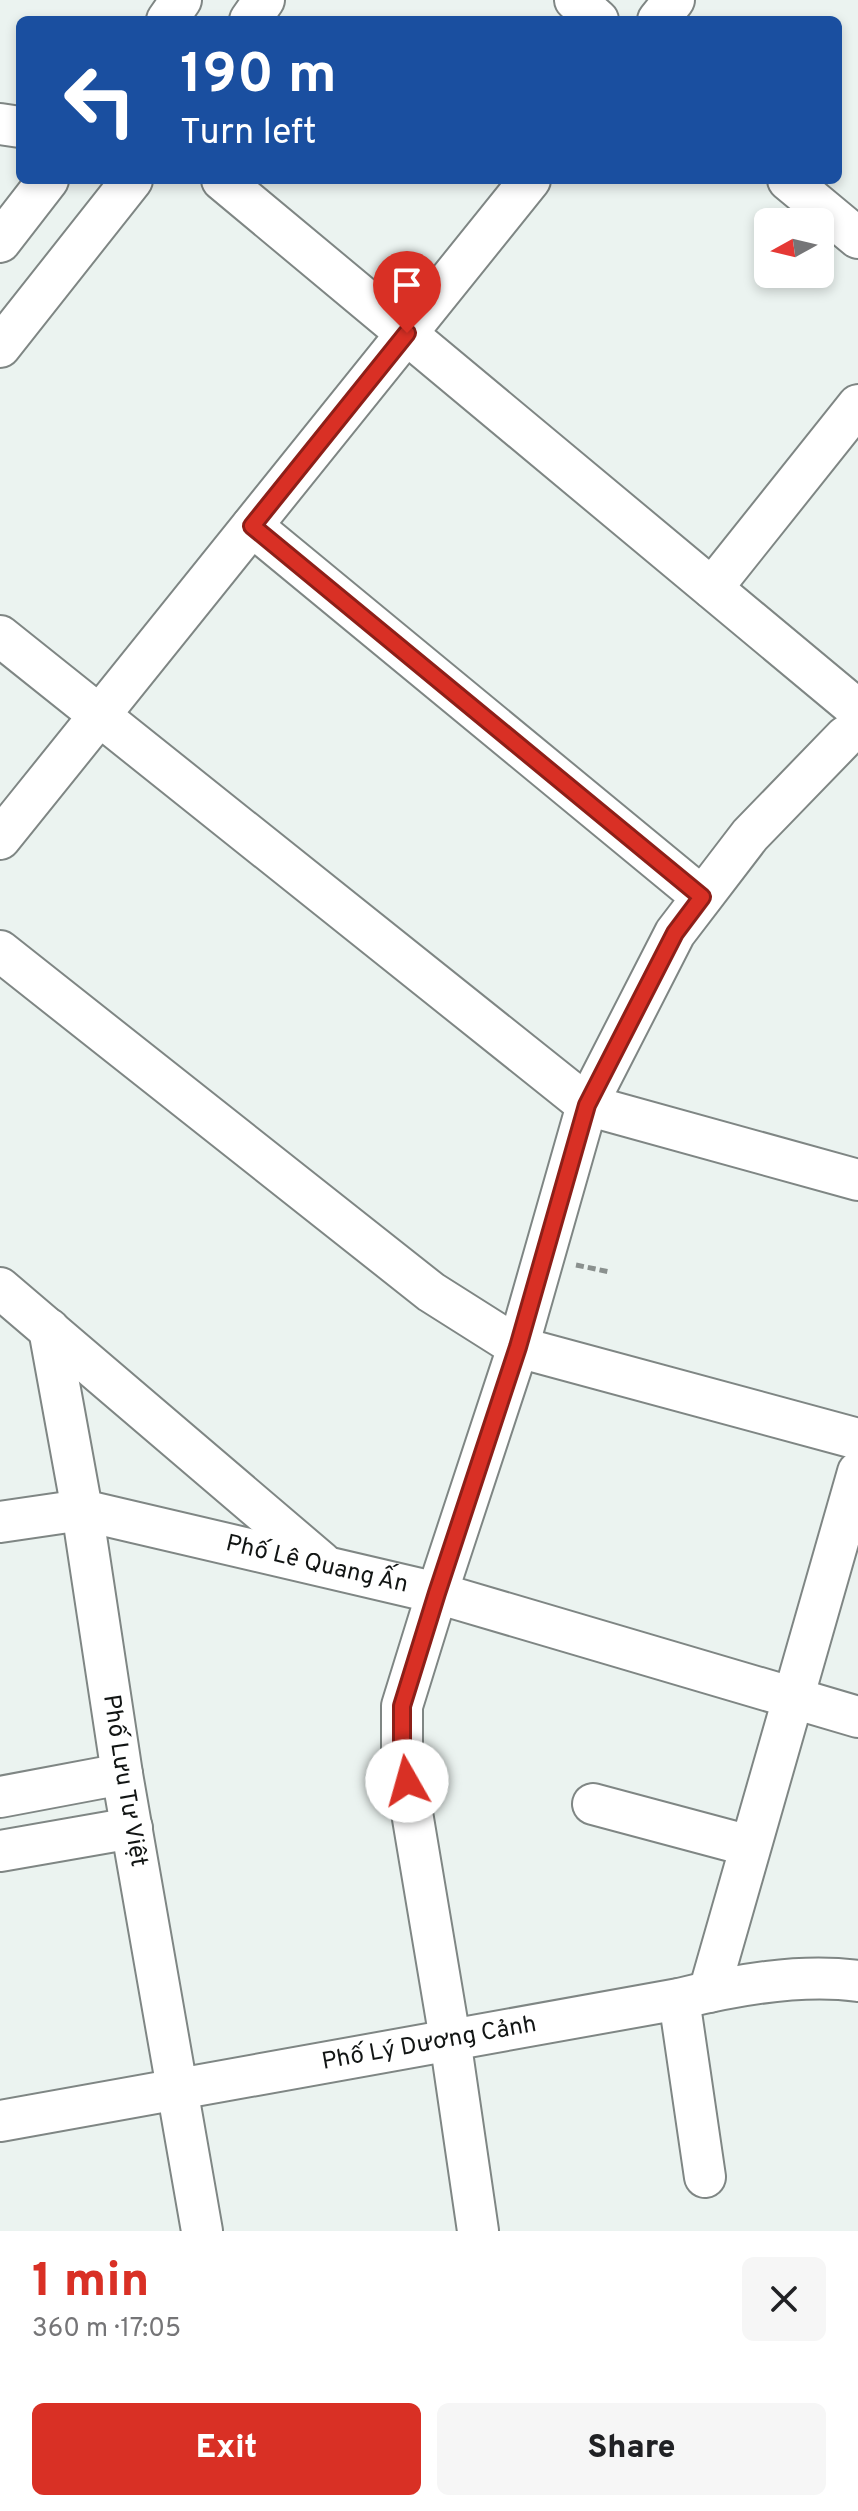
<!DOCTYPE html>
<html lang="en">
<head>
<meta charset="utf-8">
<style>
	body { margin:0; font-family:Overpass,sans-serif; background:#f6f6f6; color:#202124; height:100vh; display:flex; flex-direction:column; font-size:30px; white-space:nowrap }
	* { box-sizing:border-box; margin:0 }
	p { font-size:26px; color:#757577 }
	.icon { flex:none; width:44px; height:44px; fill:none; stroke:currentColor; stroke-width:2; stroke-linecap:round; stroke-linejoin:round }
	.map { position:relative; height:2231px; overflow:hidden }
	.drawer { display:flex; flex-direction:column; background:#fff; flex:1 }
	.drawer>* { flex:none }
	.banner { position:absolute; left:16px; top:16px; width:826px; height:168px; border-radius:12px; box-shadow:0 4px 12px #0003; background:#1a4fa0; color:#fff; overflow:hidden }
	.needle { width:52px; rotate:262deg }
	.tools { position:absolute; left:754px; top:208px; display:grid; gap:16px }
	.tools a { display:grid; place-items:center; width:80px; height:80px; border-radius:12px; background:#fff; box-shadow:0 4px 12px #0003; font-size:40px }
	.pin { position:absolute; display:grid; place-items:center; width:68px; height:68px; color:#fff; margin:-82px -34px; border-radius:50% 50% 50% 0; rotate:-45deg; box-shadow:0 0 8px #0007 }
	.pin .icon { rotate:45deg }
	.me { position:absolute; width:88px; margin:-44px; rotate:353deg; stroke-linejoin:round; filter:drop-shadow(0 0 6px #0008) }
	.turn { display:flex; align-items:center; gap:28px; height:168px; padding:0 32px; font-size:36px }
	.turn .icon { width:104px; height:104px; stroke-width:2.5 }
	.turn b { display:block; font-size:56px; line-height:68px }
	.round { display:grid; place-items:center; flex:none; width:84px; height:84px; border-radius:12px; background:#f6f6f6 }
	.summary { display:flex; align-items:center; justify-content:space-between; height:136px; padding:0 32px }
	h1 { font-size:48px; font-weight:800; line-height:60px; color:#d93025 }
	.action { display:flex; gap:16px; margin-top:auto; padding:16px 32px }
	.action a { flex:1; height:92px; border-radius:12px; background:#d93025; color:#fff; font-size:32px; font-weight:800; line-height:92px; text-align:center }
	.action a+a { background:#f6f6f6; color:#202124 }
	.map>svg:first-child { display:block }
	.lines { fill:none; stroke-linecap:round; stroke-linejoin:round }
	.minor-casing { stroke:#7f8684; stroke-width:44 }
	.path { stroke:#8a908e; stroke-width:5; stroke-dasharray:8 4; stroke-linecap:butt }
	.minor { stroke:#fff; stroke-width:40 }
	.route-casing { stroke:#8d1f18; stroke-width:20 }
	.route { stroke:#d93025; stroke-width:14 }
	.labels { text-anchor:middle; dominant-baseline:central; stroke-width:7; stroke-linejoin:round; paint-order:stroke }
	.street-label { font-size:24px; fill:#121514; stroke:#ebf3f0 }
</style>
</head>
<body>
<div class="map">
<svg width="858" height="2231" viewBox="0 0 858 2231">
	<rect width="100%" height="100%" fill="#ebf3f0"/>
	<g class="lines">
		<defs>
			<g id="minor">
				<polyline points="575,0 598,20"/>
				<polyline points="167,20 181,0"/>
				<polyline points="250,20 264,0"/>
				<polyline points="658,20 674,0"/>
				<polyline points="0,124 20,127"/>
				<polyline points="222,180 858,710"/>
				<polyline points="788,180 858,238"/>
				<polyline points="0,242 48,180"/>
				<polyline points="0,347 132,180"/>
				<polyline points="252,526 702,897"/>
				<polyline points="712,588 858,405"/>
				<polyline points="0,636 587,1105 858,1180"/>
				<polyline points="0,839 530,180"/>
				<polyline points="0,951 431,1292 518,1347 858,1439"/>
				<polyline points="0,1288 321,1562"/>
				<path id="s1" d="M49,1329L82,1510L122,1774L202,2231"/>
				<path id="s2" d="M0,1522L82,1510L437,1593L858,1717"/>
				<polyline points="0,1797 122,1774"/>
				<polyline points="593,1804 750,1846"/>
				<polyline points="0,1851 132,1828"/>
				<polyline points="709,1992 858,1472"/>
				<polyline points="679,1999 705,2177"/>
				<path id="s3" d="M0,2121L679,1999C735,1985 800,1973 858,1981"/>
				<polyline points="478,2231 450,2039 402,1753 402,1706 437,1593 518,1347 587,1105 675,933 750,835 845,737 858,728"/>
			</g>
		</defs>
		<use href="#minor" class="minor-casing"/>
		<polyline class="path" points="576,1265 610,1272"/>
		<use href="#minor" class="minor"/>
	</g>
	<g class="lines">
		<defs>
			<polyline id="route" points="407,333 252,526 702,897 675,933 587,1105 518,1347 437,1593 402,1706 402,1753 407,1781"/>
		</defs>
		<use href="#route" class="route-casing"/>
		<use href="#route" class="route"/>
	</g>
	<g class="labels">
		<g class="street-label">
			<text stroke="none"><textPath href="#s2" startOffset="324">Phố Lê Quang Ấn</textPath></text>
			<text stroke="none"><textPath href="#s1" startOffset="458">Phố Lưu Tư Việt</textPath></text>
			<text stroke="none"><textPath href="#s3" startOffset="436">Phố Lý Dương Cảnh</textPath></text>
		</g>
	</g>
</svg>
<div class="tools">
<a><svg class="needle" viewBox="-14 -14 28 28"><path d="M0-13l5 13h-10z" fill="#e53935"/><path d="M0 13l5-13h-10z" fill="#757577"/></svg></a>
</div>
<div class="pin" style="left:407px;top:333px;background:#d93025"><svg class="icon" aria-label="arrive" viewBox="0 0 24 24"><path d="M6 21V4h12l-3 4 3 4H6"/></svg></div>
<svg class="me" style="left:407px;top:1781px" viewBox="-20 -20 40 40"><circle r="19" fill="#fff"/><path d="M0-13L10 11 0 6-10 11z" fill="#d93025"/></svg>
<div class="banner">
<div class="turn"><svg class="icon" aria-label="left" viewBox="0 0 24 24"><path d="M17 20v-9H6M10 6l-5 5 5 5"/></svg><div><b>190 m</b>Turn left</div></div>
</div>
</div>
<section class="drawer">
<div class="summary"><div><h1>1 min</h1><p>360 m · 17:05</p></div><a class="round"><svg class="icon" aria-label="close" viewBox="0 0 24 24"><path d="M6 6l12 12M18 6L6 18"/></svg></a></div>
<div class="action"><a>Exit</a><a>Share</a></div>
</section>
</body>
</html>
